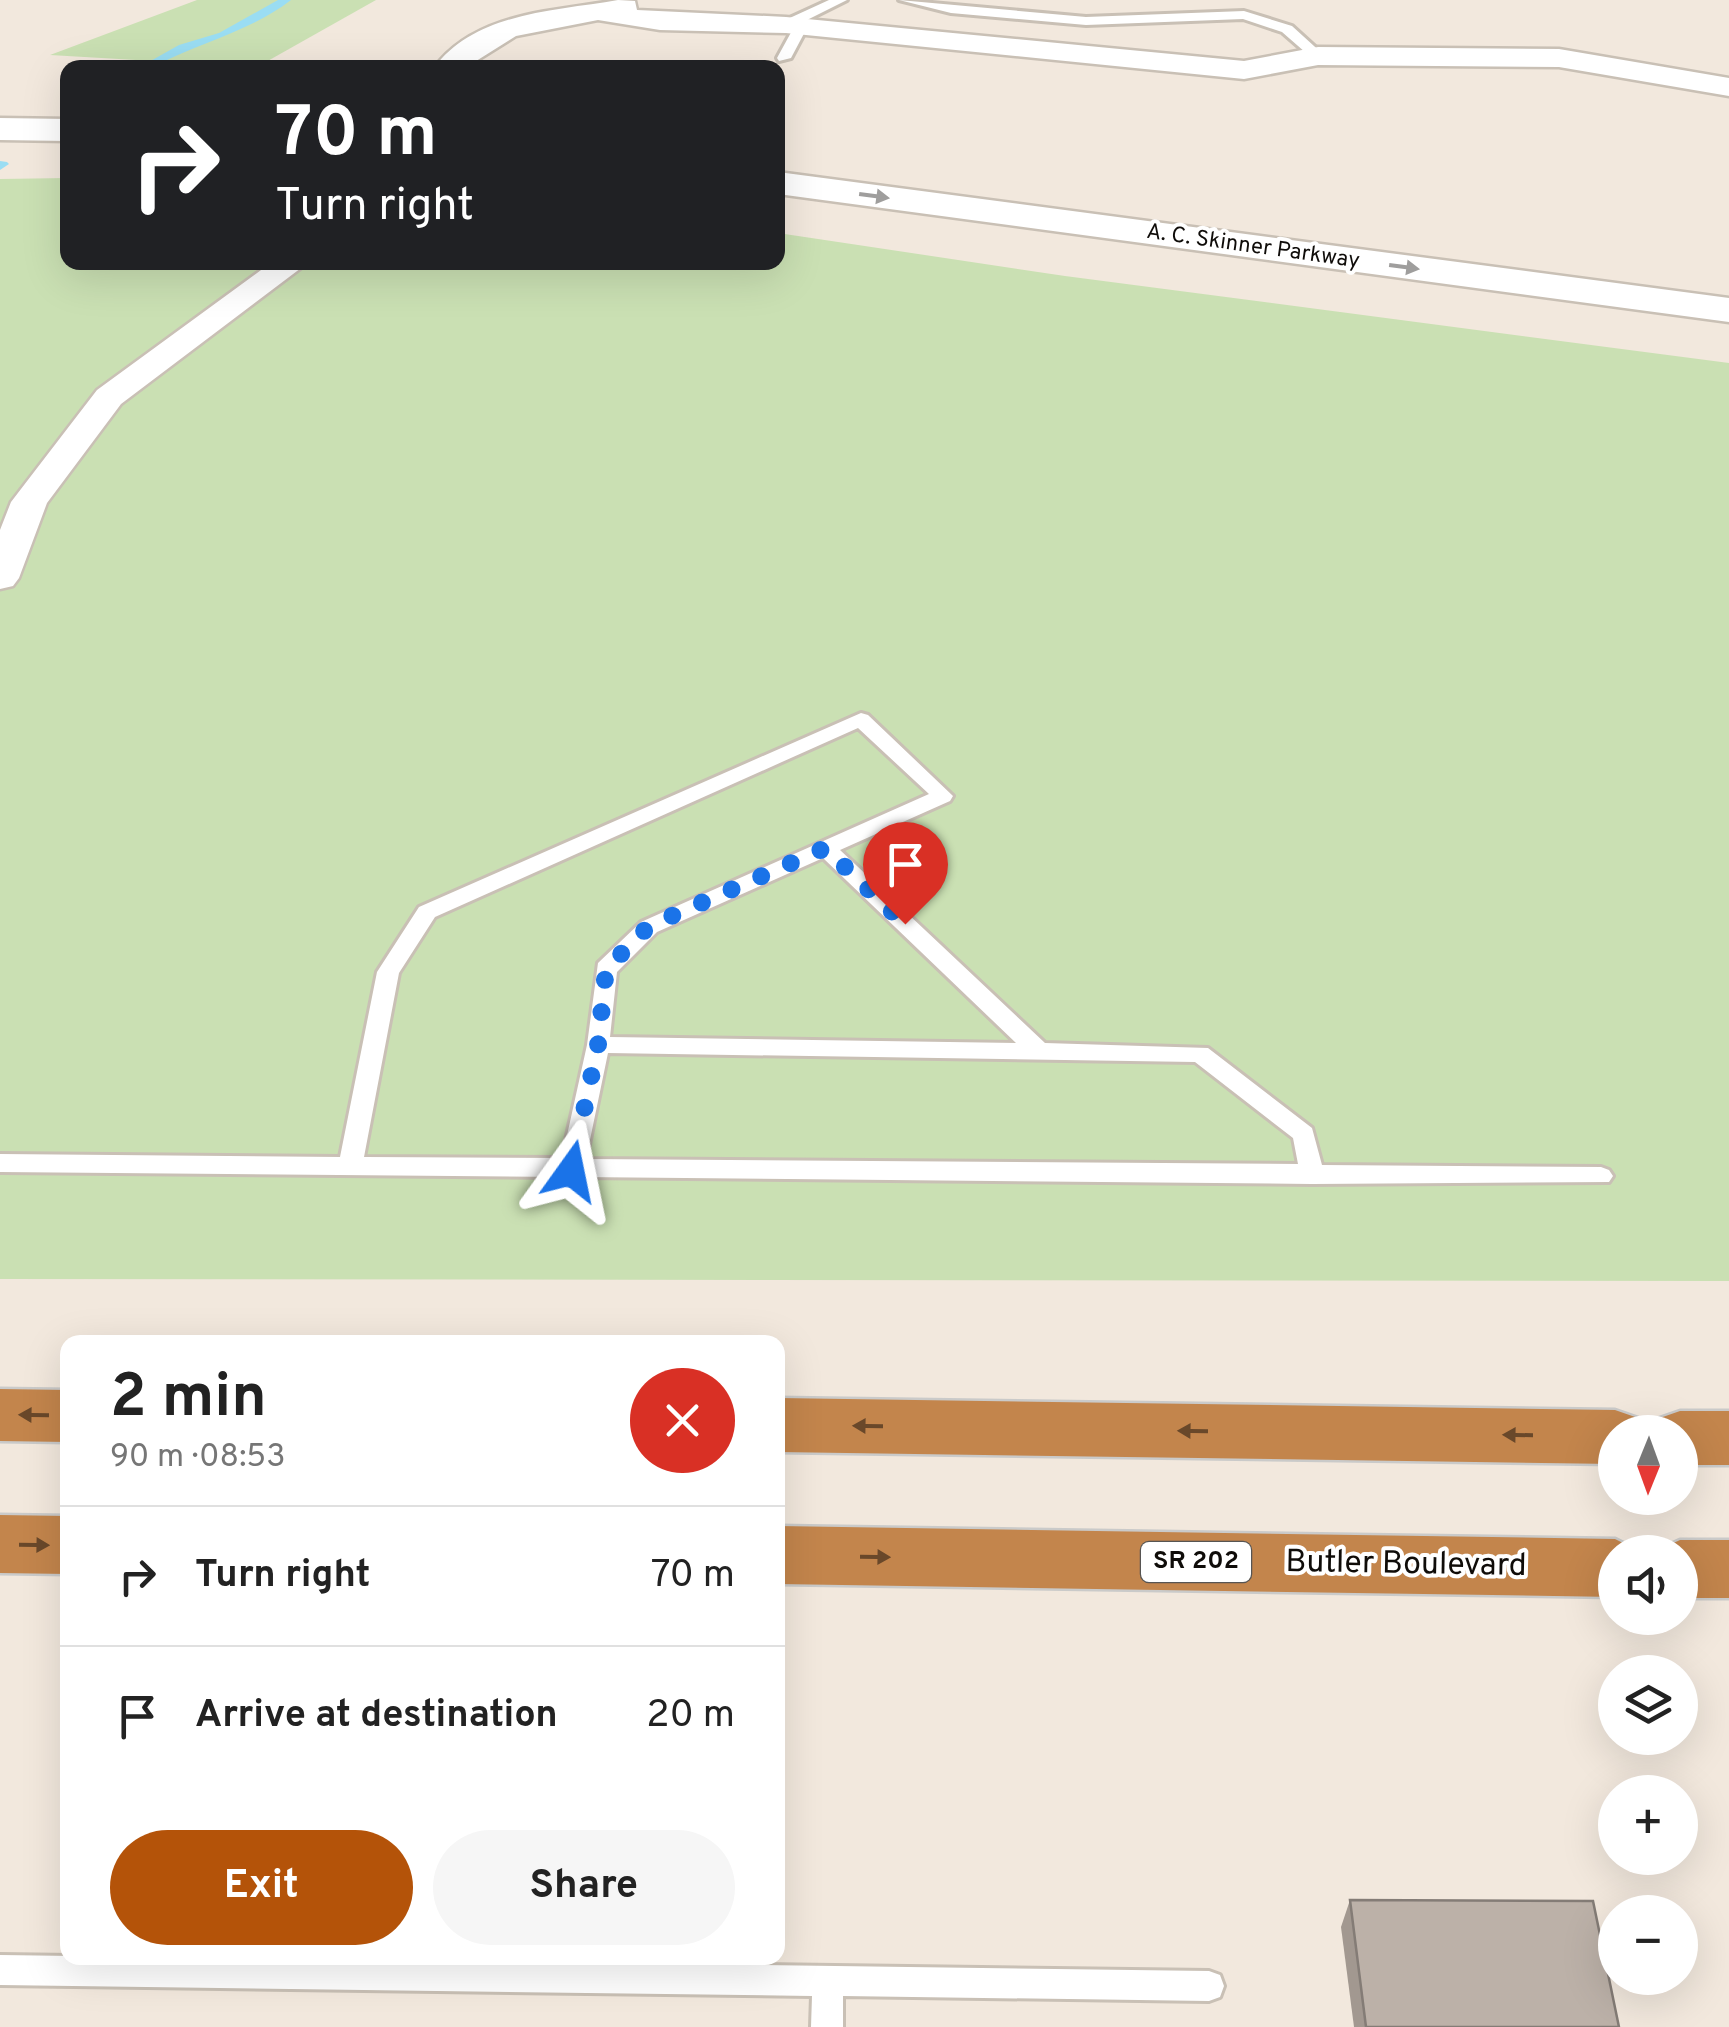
<!DOCTYPE html>
<html lang="en">
<head>
<meta charset="utf-8">
<style>
	body { margin:0; font-family:Overpass,sans-serif; background:#f6f6f6; color:#222; height:100vh; display:flex; flex-direction:column; font-size:38px; white-space:nowrap }
	* { box-sizing:border-box; margin:0 }
	p { font-size:32px; color:#767676 }
	.icon { flex:none; width:55px; height:55px; fill:none; stroke:currentColor; stroke-width:2; stroke-linecap:round; stroke-linejoin:round }
	.map { position:relative; flex:1; overflow:hidden }
	.panel { position:absolute; left:60px; top:1335px; width:725px; height:630px; display:flex; flex-direction:column; background:#fff; border-radius:20px; box-shadow:0 10px 40px #0002 }
	.panel>* { flex:none }
	.hud { position:absolute; left:60px; top:60px; width:725px; height:210px; border-radius:20px; box-shadow:0 10px 40px #0002; background:#202124; color:#fff; overflow:hidden }
	.needle { width:65px; rotate:181deg }
	.tools { position:absolute; left:1598px; top:1415px; display:grid; gap:20px }
	.tools a { display:grid; place-items:center; width:100px; height:100px; border-radius:50%; background:#fff; box-shadow:0 10px 40px #0002; font-size:50px }
	.pin { position:absolute; display:grid; place-items:center; width:85px; height:85px; color:#fff; margin:-102px -42px; border-radius:50% 50% 50% 0; rotate:-45deg; box-shadow:0 0 10px #0007 }
	.pin .icon { rotate:45deg }
	.me { position:absolute; width:110px; margin:-55px; rotate:12deg; stroke-linejoin:round; filter:drop-shadow(0 0 8px #0008) }
	.turn { display:flex; align-items:center; gap:35px; height:210px; padding:0 50px; font-size:45px }
	.turn .icon { width:130px; height:130px; stroke-width:2.5 }
	.turn b { display:block; font-size:70px; line-height:85px }
	.round { display:grid; place-items:center; flex:none; width:105px; height:105px; border-radius:52px; background:#f6f6f6 }
	.headline { display:flex; align-items:center; justify-content:space-between; height:170px; padding:0 50px }
	h1 { font-size:60px; font-weight:700; line-height:75px }
	.cta { display:flex; gap:20px; margin-top:auto; padding:20px 50px }
	.cta a { flex:1; height:115px; border-radius:60px; background:#b45309; color:#fff; font-size:40px; font-weight:700; line-height:115px; text-align:center }
	.cta a+a { background:#f6f6f6; color:#222 }
	ul { padding:0; list-style:none }
	li { display:flex; align-items:center; gap:30px; height:140px; padding:0 50px; border-top:2px solid #e0e0e0 }
	li div { flex:1 }
	li b { display:block; font-size:38px }
	li em { font-style:normal }
	.map>svg:first-child { display:block }
	.green { fill:#cae0b3 }
	.lines { fill:none; stroke-linecap:round; stroke-linejoin:round }
	.stream { fill:#9addf3; fill-rule:evenodd }
	.service-casing { stroke:#c9c0b5; stroke-width:6 }
	.minor-casing { stroke:#c9c0b5; stroke-width:5 }
	.secondary-casing { stroke:#c9c0b5; stroke-width:5 }
	.motorway-casing { stroke:#cacac9; stroke-width:5 }
	.service { fill:#fff; fill-rule:evenodd }
	.minor { fill:#fff; fill-rule:evenodd }
	.secondary { fill:#fff; fill-rule:evenodd }
	.motorway { fill:#c3854c; fill-rule:evenodd }
	.wall { fill:#a29890 }
	.building { fill:#bcb1a8; stroke:#847c76; stroke-width:2.5 }
	.oneway { fill:#9f9e9d }
	.oneway2 { fill:#69482a }
	.route { stroke:#1a73e8; stroke-width:18; stroke-dasharray:0 32.4 }
	.labels { text-anchor:middle; dominant-baseline:central; stroke-width:8; stroke-linejoin:round; paint-order:stroke }
	.far-street-label { font-size:22px; fill:#0f0c09; stroke:#fff }
	.shield { fill:#fff; stroke:#575553; stroke-width:2.5 }
	.shield-label { font-size:25px; font-weight:bold; fill:#0f0c09 }
	.near-street-label { font-size:32px; fill:#0f0c09; stroke:#fff }
</style>
</head>
<body>
<div class="map">
<svg width="1729" height="2027" viewBox="0 0 1729 2027">
	<rect width="100%" height="100%" fill="#f2e8dd"/>
	<g class="green">
		<polygon points="197,0 376,0 257,67 50,55"/>
		<polygon points="67,178 68,262 778,262 778,233 1065,276 1729,363 1729,1281 0,1279 0,179"/>
	</g>
	<g class="lines">
		<g class="stream">
			<path d="M278,0H291C251,31 201,42 157,65L147,63L179,45L219,33Z"/>
			<polygon points="0,161 7,162 9,164 0,170"/>
		</g>
		<defs>
			<g id="service">
				<polygon points="829,0 847,0 803,22 808,26 791,58 779,61 777,58 794,27 781,28 781,22"/>
				<polygon points="899,0 1086,17 1244,11 1292,26 1325,56 1313,59 1282,32 1243,19 1086,25 951,13"/>
				<path d="M861,713L868,715L953,796L950,801L840,850L1045,1043L1208,1048L1312,1128L1322,1165L1601,1167L1609,1170L1613,1176L1609,1182L1312,1184L580,1177L571,1180L562,1177L0,1172V1154L340,1157L377,972L419,907ZM858,728L929,794L641,922L598,963L587,1045L562,1158L364,1157L399,973L435,917ZM823,858L1016,1043L610,1037L617,972L657,932ZM608,1053L1195,1062L1293,1138L1298,1164L586,1159Z"/>
				<polygon points="0,1955 1209,1971 1220,1975 1224,1986 1220,1997 1209,2001 843,1996 843,2027 811,2027 812,1996 0,1985"/>
			</g>
			<g id="minor">
				<path d="M618,0L635,1L637,10L786,17L1244,61L1318,47L1559,49L1729,78V96L1559,67L1318,65L1244,79L786,33L660,30L598,20L516,36L465,68H434C475,12 556,11 618,0Z"/>
				<polygon points="272,262 309,262 121,404 47,503 19,578 13,586 0,589 0,530 11,502 97,390"/>
			</g>
			<g id="secondary">
				<polygon points="0,118 68,119 68,141 0,140"/>
				<polygon points="778,172 1729,298 1729,322 778,194"/>
			</g>
			<g id="motorway">
				<polygon points="0,1389 68,1390 68,1442 0,1441"/>
				<polygon points="778,1398 1615,1410 1638,1418 1645,1432 1615,1432 1615,1464 778,1452"/>
				<polygon points="1680,1411 1729,1411 1729,1465 1680,1465 1680,1432 1651,1432 1657,1419"/>
				<polygon points="0,1515 68,1516 68,1574 0,1573"/>
				<polygon points="778,1526 1615,1539 1641,1552 1615,1552 1615,1597 778,1584"/>
				<polygon points="1680,1540 1729,1540 1729,1598 1680,1598 1680,1552 1654,1552"/>
			</g>
		</defs>
		<use href="#service" class="service-casing"/>
		<use href="#minor" class="minor-casing"/>
		<use href="#secondary" class="secondary-casing"/>
		<use href="#motorway" class="motorway-casing"/>
		<use href="#service" class="service"/>
		<use href="#minor" class="minor"/>
		<use href="#secondary" class="secondary"/>
		<use href="#motorway" class="motorway"/>
	</g>
	<polygon class="wall" points="1350,1900 1619,2027 1354,2027 1341,1927"/>
	<polygon class="building" points="1350,1900 1593,1901 1619,2027 1366,2027"/>
	<defs><path id="oneway-solid" d="M-6-.8H1V-3.2L6.5 0L1 3.2V.8H-6Z" transform="scale(2.5)"/></defs>
	<g class="oneway">
		<use href="#oneway-solid" transform="translate(874 196) rotate(8)"/>
		<use href="#oneway-solid" transform="translate(1404 267) rotate(8)"/>
	</g>
	<g class="oneway2">
		<use href="#oneway-solid" transform="translate(34 1415) rotate(-179)"/>
		<use href="#oneway-solid" transform="translate(868 1426) rotate(-179)"/>
		<use href="#oneway-solid" transform="translate(1193 1431) rotate(-179)"/>
		<use href="#oneway-solid" transform="translate(1518 1435) rotate(-179)"/>
		<use href="#oneway-solid" transform="translate(34 1545) rotate(1)"/>
		<use href="#oneway-solid" transform="translate(875 1557) rotate(1)"/>
	</g>
	<g class="lines">
		<polyline class="route" points="571,1171 598,1045 606,969 649,926 825,848 905,924"/>
	</g>
	<g class="labels">
		<g class="far-street-label">
			<text transform="translate(1253 247) rotate(8)">A. C. Skinner Parkway</text>
		</g>
		<rect class="shield" x="1141" y="1542" width="110" height="40" rx="8"/>
		<g class="shield-label">
			<text x="1196" y="1562">SR 202</text>
		</g>
		<g class="near-street-label">
			<text transform="translate(1406 1565) rotate(1)">Butler Boulevard</text>
		</g>
	</g>
</svg>
<div class="tools">
<a><svg class="needle" viewBox="-14 -14 28 28"><path d="M0-13l5 13h-10z" fill="#e53935"/><path d="M0 13l5-13h-10z" fill="#767676"/></svg></a>
<a><svg class="icon" aria-label="sound" viewBox="0 0 24 24"><path d="M4 9h4l5-4v14l-5-4H4zM17 9q2 3 0 6"/></svg></a>
<a><svg class="icon" aria-label="layers" viewBox="0 0 24 24"><path d="M12 4l9 5-9 5-9-5zM3 14l9 5 9-5"/></svg></a>
<a>+</a>
<a>−</a>
</div>
<div class="pin" style="left:905px;top:924px;background:#d93025"><svg class="icon" aria-label="arrive" viewBox="0 0 24 24"><path d="M6 21V4h12l-3 4 3 4H6"/></svg></div>
<svg class="me" style="left:571px;top:1171px" viewBox="-20 -20 40 40"><path d="M0-17L14 15 0 8-14 15z" fill="#1a73e8" stroke="#fff" stroke-width="4"/></svg>
<div class="hud">
<div class="turn"><svg class="icon" aria-label="right" viewBox="0 0 24 24"><path d="M7 20v-9h11M14 6l5 5-5 5"/></svg><div><b>70 m</b>Turn right</div></div>
</div>
<section class="panel">
<div class="headline"><div><h1>2 min</h1><p>90 m · 08:53</p></div><a class="round" style="background:#d93025;color:#fff"><svg class="icon" aria-label="close" viewBox="0 0 24 24"><path d="M6 6l12 12M18 6L6 18"/></svg></a></div>
<ul>
<li><svg class="icon" aria-label="right" viewBox="0 0 24 24"><path d="M7 20v-9h11M14 6l5 5-5 5"/></svg><div><b>Turn right</b></div><em>70 m</em></li>
<li><svg class="icon" aria-label="arrive" viewBox="0 0 24 24"><path d="M6 21V4h12l-3 4 3 4H6"/></svg><div><b>Arrive at destination</b></div><em>20 m</em></li>
</ul>
<div class="cta"><a>Exit</a><a>Share</a></div>
</section>
</div>
</body>
</html>
